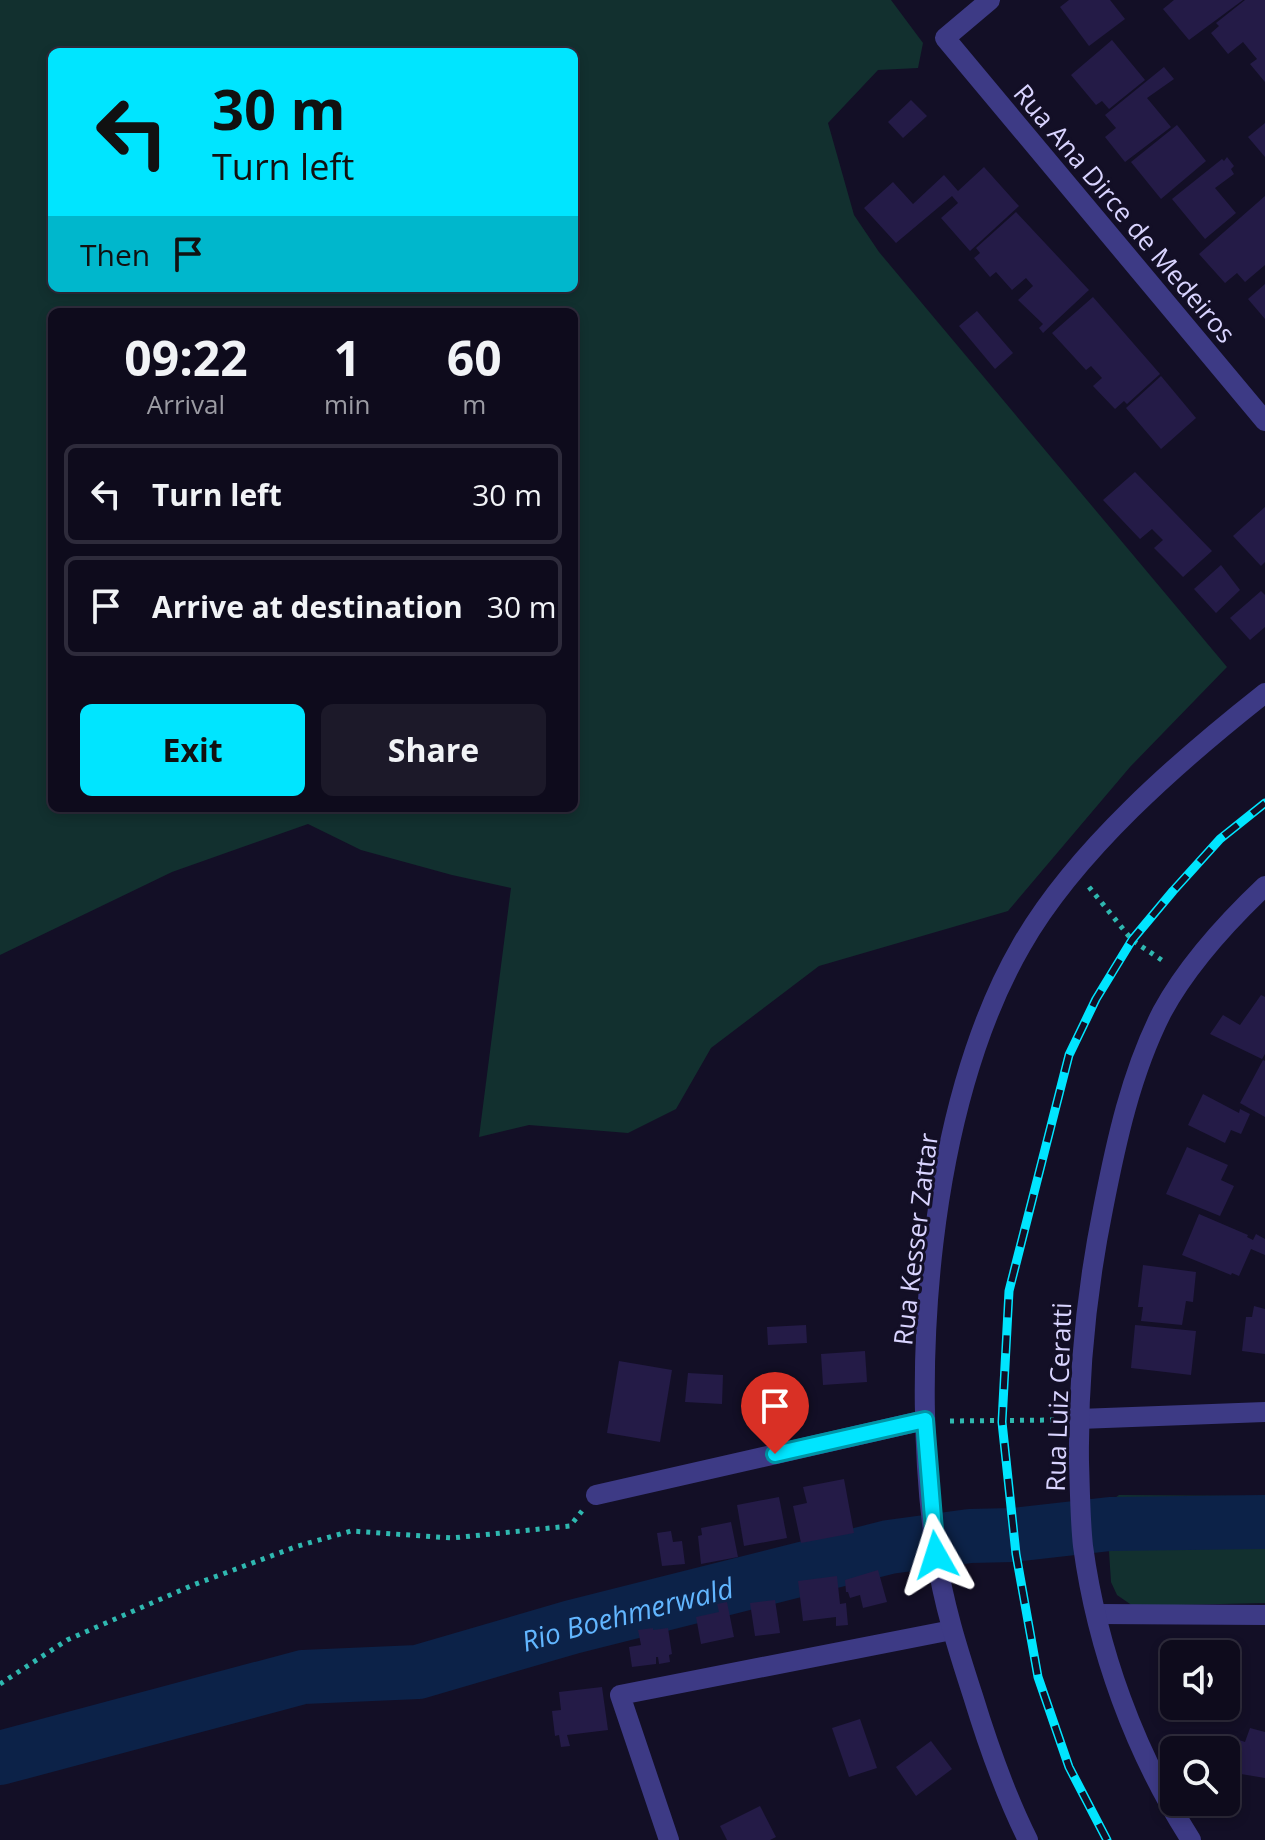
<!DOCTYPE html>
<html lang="en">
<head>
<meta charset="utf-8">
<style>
	body { margin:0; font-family:"Open Sans",sans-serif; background:#1c1929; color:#f1f3f6; height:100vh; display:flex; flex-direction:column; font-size:30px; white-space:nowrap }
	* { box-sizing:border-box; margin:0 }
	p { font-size:26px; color:#9b9ba3 }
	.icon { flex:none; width:44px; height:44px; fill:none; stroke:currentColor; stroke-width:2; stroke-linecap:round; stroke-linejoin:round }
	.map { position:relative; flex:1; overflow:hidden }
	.sheet { position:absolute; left:48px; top:308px; width:530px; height:504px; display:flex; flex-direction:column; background:#0e0b1c; border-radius:12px; box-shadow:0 4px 12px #0003,0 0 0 2px #2e2b3b }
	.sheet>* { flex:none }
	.top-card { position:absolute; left:48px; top:48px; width:530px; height:244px; border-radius:12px; box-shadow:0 4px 12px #0003,0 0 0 2px #2e2b3b; background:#00e5ff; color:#111; overflow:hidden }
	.fabs { position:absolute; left:1160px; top:1640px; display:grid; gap:16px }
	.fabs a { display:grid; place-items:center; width:80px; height:80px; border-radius:12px; background:#0e0b1c; box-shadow:0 4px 12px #0003,0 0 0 2px #2e2b3b; font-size:40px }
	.pin { position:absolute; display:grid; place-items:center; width:68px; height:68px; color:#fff; margin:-82px -34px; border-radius:50% 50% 50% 0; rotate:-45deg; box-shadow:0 0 8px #0007 }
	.pin .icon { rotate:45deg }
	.me { position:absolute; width:88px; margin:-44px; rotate:354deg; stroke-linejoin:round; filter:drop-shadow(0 0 6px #0008) }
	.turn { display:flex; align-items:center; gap:28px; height:168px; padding:0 32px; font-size:36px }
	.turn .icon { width:104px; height:104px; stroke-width:2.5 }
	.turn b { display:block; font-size:56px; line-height:68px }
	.then { display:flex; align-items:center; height:76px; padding:0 32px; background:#0003; gap:16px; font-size:30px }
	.eta { display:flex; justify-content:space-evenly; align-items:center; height:136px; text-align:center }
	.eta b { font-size:48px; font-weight:700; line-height:56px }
	.action { display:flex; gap:16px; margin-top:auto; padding:16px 32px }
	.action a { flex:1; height:92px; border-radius:12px; background:#00e5ff; color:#111; font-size:32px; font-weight:700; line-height:92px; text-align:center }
	.action a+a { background:#1c1929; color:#f1f3f6 }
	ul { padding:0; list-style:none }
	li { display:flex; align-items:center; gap:24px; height:100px; margin:0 16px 12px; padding:0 16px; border:4px solid #2e2b3b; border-radius:12px }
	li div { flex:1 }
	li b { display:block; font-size:30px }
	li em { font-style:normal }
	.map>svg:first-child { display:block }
	.green { fill:#12302f; fill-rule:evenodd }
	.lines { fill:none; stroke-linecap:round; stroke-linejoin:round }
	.river { stroke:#0c2248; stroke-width:54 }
	.building { fill:#241b47 }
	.path { stroke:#2fb8b0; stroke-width:5; stroke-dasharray:4 6; stroke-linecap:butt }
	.minor { stroke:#3d3a85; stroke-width:20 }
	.tertiary { stroke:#3d3a85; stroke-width:20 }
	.rail-casing { stroke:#00e5ff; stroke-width:9 }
	.rail { stroke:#130f26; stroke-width:6; stroke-dasharray:18; stroke-linecap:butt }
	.route-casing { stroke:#0095a6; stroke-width:20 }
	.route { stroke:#00e5ff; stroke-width:14 }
	.labels { text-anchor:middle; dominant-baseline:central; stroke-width:6; stroke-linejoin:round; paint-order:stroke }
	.street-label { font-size:26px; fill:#d9d4ff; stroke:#130f26 }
	.water-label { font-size:28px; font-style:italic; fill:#62b6ff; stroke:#130f26 }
</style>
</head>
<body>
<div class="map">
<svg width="1265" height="1840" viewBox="0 0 1265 1840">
	<rect width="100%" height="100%" fill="#130f26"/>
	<g class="green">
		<path d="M0,0H891L923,43L918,68L878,70L828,123L854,215L879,252L1227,667L1130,767L1008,911L819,966L711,1048L676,1109L628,1133L529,1125L479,1137L511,888L452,875L361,850L308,824L172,872L0,955ZM52,52H574V288H52ZM52,312H574V808H52Z"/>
		<polygon points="1119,1495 1265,1496 1265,1603 1133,1606 1117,1595 1111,1582 1106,1505"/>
	</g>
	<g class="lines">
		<path class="river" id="s1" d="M0,1758L303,1677L418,1672L572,1627L889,1547L970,1536L1013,1535L1110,1524L1265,1522"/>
	</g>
	<g class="building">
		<polygon points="1069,0 1110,0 1125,19 1089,46 1060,7"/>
		<polygon points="1174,0 1243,0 1189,40 1163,9"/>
		<polygon points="1245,0 1265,0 1265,82 1250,64 1257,59 1243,42 1228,54 1211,33 1219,26 1216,23"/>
		<polygon points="1112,40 1145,80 1109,109 1102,101 1096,105 1071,75"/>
		<polygon points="1164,67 1174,79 1147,98 1171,127 1125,162 1105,137 1116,128 1105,115"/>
		<polygon points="911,100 927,116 903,138 888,122"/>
		<polygon points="1265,123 1265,157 1248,137"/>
		<polygon points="1177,125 1206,161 1161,199 1131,162"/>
		<polygon points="1227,157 1234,166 1231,169 1234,174 1215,188 1236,213 1205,239 1172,199 1222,159 1224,161"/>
		<polygon points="984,167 1019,206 970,251 941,218 958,203 952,196 896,243 864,208 893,182 913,204 944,175 958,191"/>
		<polygon points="1265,196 1265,265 1245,282 1237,273 1225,283 1199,254"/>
		<polygon points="1016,212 1089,290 1043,333 1039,328 1043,324 1018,300 1033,286 1026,278 1012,290 996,272 990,277 974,258 980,253 976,248"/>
		<polygon points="1265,284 1265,319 1248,299"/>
		<polygon points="1093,297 1160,374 1127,404 1124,401 1115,409 1093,386 1102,378 1091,366 1086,370 1052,333"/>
		<polygon points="977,311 1013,353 995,369 959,326"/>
		<polygon points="1161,376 1196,418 1161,449 1126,408"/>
		<polygon points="1135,472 1212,551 1183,577 1154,548 1163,540 1152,529 1140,539 1103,500"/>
		<polygon points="1265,507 1265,562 1261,566 1233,536"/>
		<polygon points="1221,565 1240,590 1216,613 1194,589"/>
		<polygon points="1261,591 1265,595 1265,627 1250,640 1230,618"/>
		<polygon points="1261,995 1265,997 1265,1054 1262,1059 1210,1034 1223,1015 1240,1025"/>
		<polygon points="1263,1060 1265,1061 1265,1117 1240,1103"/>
		<polygon points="1203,1094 1239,1113 1240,1109 1250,1114 1241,1134 1231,1130 1225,1143 1188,1125"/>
		<polygon points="1187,1147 1228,1165 1221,1180 1234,1186 1220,1216 1166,1194"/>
		<polygon points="1199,1214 1248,1235 1247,1237 1253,1240 1256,1234 1265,1239 1265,1255 1251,1249 1239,1276 1232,1273 1231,1275 1182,1255"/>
		<polygon points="1143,1265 1196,1272 1193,1302 1186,1301 1182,1325 1141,1321 1143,1307 1138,1307"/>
		<polygon points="1254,1306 1265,1309 1265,1354 1242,1351 1246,1317 1252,1317"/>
		<polygon points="806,1325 807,1343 768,1345 767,1327"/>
		<polygon points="1135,1325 1196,1331 1191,1375 1131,1368"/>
		<polygon points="865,1351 867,1382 823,1385 821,1354"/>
		<polygon points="619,1361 672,1370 660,1442 607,1433"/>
		<polygon points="688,1373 723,1375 722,1404 685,1402"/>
		<polygon points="844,1479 854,1533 801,1543 793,1506 807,1503 803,1487"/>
		<polygon points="779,1497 787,1538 744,1546 737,1505"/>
		<polygon points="731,1522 738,1557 701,1564 698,1536 702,1535 701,1528"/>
		<polygon points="671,1531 673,1542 682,1541 685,1564 662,1566 657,1533"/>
		<polygon points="878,1570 887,1602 863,1608 860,1595 850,1598 848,1592 846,1592 845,1580"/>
		<polygon points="837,1576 840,1604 846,1603 848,1625 836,1626 836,1617 803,1621 798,1581"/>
		<polygon points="775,1600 780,1633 755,1636 750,1603"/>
		<polygon points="727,1602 734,1637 701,1644 696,1617 719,1612 717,1604"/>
		<polygon points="653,1628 653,1630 668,1628 672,1654 669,1655 670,1662 659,1664 658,1657 656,1657 656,1664 632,1667 629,1647 641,1645 638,1630"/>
		<polygon points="602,1687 608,1730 567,1735 570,1746 561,1747 559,1735 555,1736 552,1711 561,1710 559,1692"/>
		<polygon points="860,1719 877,1768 849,1777 832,1728"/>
		<polygon points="1250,1728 1265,1732 1265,1778 1229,1772 1239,1740 1245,1742"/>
		<polygon points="931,1741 952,1769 916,1796 896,1767"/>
		<polygon points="760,1806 776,1837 770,1840 727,1840 720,1826"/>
	</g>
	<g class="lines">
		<g class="path">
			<polyline points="1089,887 1132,940 1166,963"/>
			<polyline points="950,1421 1056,1420"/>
			<polyline points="0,1684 67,1640 193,1585 298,1546 351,1531 452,1538 570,1526 582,1511"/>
		</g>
		<g class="minor">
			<polyline points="990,0 945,38 1265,421"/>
			<polyline points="1079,1419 1265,1412"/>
			<polyline points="596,1495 925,1420"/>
			<polyline points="1097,1614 1265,1615"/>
			<polyline points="669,1840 620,1695 952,1630"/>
			<path d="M1191,1840C1135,1753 1097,1649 1083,1546C1080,1518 1080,1490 1079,1462C1078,1376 1086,1293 1103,1209C1116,1142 1131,1073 1162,1012C1187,966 1227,922 1265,886"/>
		</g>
		<path class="tertiary" d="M1028,1840C1005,1794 988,1745 973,1696C958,1650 943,1603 936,1554C909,1372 928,1107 1021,946C1075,851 1180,760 1265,693"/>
		<defs>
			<polyline id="rail" points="1107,1840 1069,1767 1038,1677 1016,1554 1002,1422 1009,1291 1069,1055 1096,999 1132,940 1173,891 1220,839 1265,803"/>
		</defs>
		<use href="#rail" class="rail-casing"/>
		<use href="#rail" class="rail"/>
	</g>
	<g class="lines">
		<defs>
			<polyline id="route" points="775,1454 925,1420 936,1555"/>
		</defs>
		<use href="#route" class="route-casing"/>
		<use href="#route" class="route"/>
	</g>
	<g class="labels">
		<g class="street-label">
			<text transform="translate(1125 213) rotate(50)">Rua Ana Dirce de Medeiros</text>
			<text transform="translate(915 1239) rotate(-83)">Rua Kesser Zattar</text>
			<text transform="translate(1058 1397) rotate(-88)">Rua Luiz Ceratti</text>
		</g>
		<g class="water-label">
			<text stroke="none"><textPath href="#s1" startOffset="646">Rio Boehmerwald</textPath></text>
		</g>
	</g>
</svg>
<div class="fabs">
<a><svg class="icon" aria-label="sound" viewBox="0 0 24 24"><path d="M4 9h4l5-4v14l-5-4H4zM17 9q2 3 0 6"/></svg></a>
<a><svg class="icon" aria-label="search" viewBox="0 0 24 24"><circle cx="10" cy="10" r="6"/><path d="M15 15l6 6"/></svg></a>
</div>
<div class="pin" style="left:775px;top:1454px;background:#d93025"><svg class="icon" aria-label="arrive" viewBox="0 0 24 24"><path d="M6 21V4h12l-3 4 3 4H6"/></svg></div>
<svg class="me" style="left:936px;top:1555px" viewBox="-20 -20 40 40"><path d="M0-17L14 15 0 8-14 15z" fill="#00e5ff" stroke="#fff" stroke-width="4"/></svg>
<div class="top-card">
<div class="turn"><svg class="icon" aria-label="left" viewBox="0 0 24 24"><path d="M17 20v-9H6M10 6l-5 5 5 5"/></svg><div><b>30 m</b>Turn left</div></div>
<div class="then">Then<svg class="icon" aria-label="arrive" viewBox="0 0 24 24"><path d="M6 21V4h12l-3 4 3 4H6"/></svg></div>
</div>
<section class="sheet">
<div class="eta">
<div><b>09:22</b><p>Arrival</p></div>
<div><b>1</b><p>min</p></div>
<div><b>60</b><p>m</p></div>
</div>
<ul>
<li><svg class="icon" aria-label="left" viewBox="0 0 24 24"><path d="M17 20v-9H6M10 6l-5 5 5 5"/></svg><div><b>Turn left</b></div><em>30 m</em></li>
<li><svg class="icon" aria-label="arrive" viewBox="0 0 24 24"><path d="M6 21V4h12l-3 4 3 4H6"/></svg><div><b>Arrive at destination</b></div><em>30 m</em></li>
</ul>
<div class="action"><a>Exit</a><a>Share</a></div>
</section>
</div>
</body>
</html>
